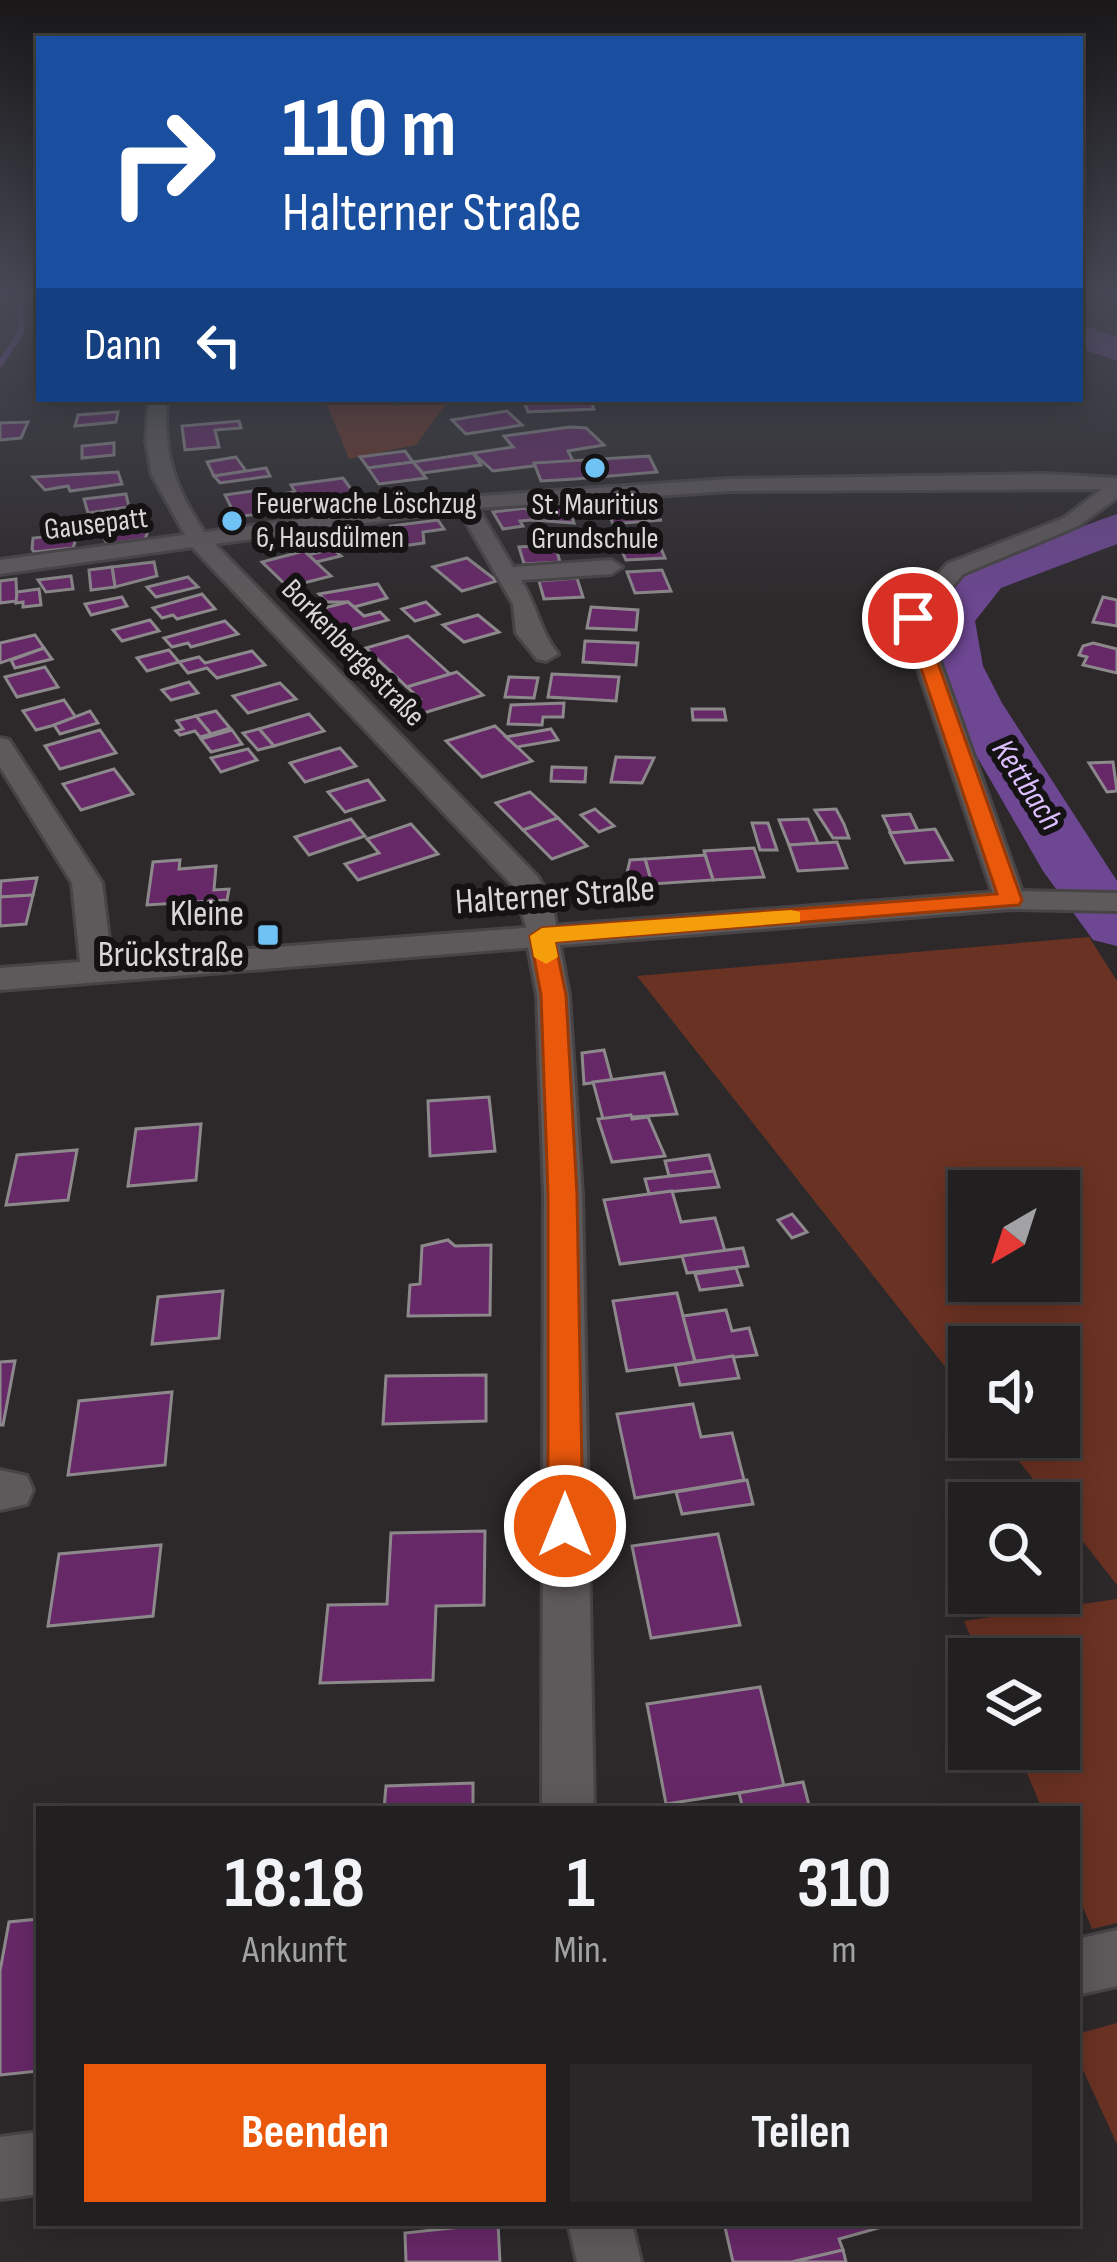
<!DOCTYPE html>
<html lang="de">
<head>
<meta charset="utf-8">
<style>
	body { margin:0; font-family:"Sofia Sans Condensed",sans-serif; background:#2a2729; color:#f1f3f6; height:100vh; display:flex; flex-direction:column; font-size:45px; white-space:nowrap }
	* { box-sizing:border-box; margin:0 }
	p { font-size:39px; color:#a2a2a5 }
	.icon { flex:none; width:66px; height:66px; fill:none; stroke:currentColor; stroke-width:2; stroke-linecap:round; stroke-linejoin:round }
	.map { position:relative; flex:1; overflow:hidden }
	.side { position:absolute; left:36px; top:1806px; width:1044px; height:420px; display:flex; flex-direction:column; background:#221f20; border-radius:0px; box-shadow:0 6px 30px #0003,0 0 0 3px #3f3d3e }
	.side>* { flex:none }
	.banner { position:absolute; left:36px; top:36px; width:1047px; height:366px; border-radius:0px; box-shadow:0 6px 30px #0003,0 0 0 3px #3f3d3e; background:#1a4fa0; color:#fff; overflow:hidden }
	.needle { width:78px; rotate:219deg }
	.controls { position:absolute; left:948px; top:1170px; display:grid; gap:24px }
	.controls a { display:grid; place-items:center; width:132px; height:132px; border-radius:0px; background:#221f20; box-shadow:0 6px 30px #0003,0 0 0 3px #3f3d3e; font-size:60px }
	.pin { position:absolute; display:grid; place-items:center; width:102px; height:102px; color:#fff; margin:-51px; border:6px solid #fff; border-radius:50%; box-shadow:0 3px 12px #0007 }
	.me { position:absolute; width:132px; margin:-66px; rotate:0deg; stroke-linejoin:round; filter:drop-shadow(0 0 9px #0008) }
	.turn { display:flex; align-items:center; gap:42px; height:252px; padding:0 48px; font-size:54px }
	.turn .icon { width:156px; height:156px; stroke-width:2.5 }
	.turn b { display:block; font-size:84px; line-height:102px }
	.then { display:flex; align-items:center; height:114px; padding:0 48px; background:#0003; gap:24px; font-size:45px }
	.eta { display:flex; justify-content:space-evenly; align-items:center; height:204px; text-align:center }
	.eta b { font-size:72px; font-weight:700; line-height:84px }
	.primary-button { display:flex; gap:24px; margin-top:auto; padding:24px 48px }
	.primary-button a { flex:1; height:138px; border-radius:0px; background:#ea580c; color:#fff; font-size:48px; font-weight:700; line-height:138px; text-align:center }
	.primary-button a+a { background:#2a2729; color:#f1f3f6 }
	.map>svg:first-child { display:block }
	.green { fill:#6a3223; fill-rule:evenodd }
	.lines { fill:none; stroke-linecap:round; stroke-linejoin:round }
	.stream { stroke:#6d4792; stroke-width:6 }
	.river { fill:#6d4792; fill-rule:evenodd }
	.building { fill:#672867; stroke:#8c888b; stroke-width:3 }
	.minor-casing { stroke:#484446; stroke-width:6 }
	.tertiary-casing { stroke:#484446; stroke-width:6 }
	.secondary-casing { stroke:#484446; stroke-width:6 }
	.minor { fill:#5e595b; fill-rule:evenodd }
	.tertiary { fill:#5e595b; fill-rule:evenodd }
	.secondary { fill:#5e595b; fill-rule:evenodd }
	.route { fill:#ea580c; stroke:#983908; stroke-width:3 }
	.slow { fill:#f59e0b }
	.poi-dot { fill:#70c2f4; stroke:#141213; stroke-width:4.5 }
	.labels { text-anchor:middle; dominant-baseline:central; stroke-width:12; stroke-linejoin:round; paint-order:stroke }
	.far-poi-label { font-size:30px; fill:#d9d6d7; stroke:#141213; text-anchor:start }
	.far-street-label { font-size:30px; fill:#d9d6d7; stroke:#141213 }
	.far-water-label { font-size:33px; font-style:italic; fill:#dcbfff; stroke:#141213 }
	.street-label { font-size:36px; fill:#d9d6d7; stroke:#141213 }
	.poi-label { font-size:36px; fill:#d9d6d7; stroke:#141213; text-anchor:end }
</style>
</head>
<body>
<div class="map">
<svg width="1117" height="2262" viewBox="0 0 1117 2262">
	<rect width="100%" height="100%" fill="#2d292b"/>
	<g class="green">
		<polygon points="387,401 395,406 443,401 444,407 416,445 349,459 327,405"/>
		<path d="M1089,937L1117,981V1585L1059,1511V1503H1052L1000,1437H1059V1347H969V1397L637,976ZM969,1191H1059V1281H969Z"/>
		<polygon points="1117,1599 1117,1923 1092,1929 1077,1893 1077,1809 1042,1809 1017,1749 1059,1749 1059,1659 980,1659 964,1621"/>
		<polygon points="1117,2023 1117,2144 1077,2057 1077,2034"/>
	</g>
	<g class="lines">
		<polyline class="stream" points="0,364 21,332 20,294"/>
		<g class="river">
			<polygon points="1080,324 1117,337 1117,361 1080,348"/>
			<polygon points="1117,514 1117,544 1001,588 975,621 983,666 1002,703 1117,881 1117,946 1093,940 1043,871 946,703 929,666 924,620 967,568"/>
		</g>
	</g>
	<g class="building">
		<polygon points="523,399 590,399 594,409 528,412"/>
		<polygon points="507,411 522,425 466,434 452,420"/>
		<polygon points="118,412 116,422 75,426 78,415"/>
		<polygon points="239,421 241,428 215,430 219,447 185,450 182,426"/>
		<polygon points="28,422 21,438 0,440 0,423"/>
		<polygon points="570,427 586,428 604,445 568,451 573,461 493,471 473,453 513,447 504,436"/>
		<polygon points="114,443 114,455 82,458 82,446"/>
		<polygon points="405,451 413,462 368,468 360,457"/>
		<polygon points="473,453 481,465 423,473 413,462"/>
		<polygon points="649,456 657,472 575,479 541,481 534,463"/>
		<polygon points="236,457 246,471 214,476 207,462"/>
		<polygon points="413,462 426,478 379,484 368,468"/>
		<polygon points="266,468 270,476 220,483 214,476"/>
		<polygon points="118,472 122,484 70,491 68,486 45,490 33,477"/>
		<polygon points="343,478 356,496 302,504 291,485"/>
		<polygon points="259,490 264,498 257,499 265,513 236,517 225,495"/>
		<polygon points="293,492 302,507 265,513 257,499"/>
		<polygon points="126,494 129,507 88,513 84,499"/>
		<polygon points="654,502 656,520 662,520 613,524 606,507"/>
		<polygon points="568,506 574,523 533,520 526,508"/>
		<polygon points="526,508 533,520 520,521 523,526 503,529 493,512"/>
		<polygon points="438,520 444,529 423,532 424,543 402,546 391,526"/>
		<polygon points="143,525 148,531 145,539 107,544 105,540 105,530"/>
		<polygon points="72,534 76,539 73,548 34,552 32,549 33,538"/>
		<polygon points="646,540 649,547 660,546 665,558 626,560 618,542"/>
		<polygon points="324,541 341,556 316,562 308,555 320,552 311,544"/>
		<polygon points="555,545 560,562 524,564 519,547"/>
		<polygon points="304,551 331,576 288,587 262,562"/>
		<polygon points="467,558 497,581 462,591 433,567"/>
		<polygon points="154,562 157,576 115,587 112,567"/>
		<polygon points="112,567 115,587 91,590 89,570"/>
		<polygon points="662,570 671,591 635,593 627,572"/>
		<polygon points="71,576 73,589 46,592 38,580"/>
		<polygon points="188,577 198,587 156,597 147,587"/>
		<polygon points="577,578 583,597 544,599 539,581"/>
		<polygon points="16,579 17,601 0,603 0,581"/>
		<polygon points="378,584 387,598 354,607 348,602 327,602 319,594"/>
		<polygon points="39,589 41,605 23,607 23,602 16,603 17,592"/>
		<polygon points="202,594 215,609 177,619 173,615 162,618 153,608"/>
		<polygon points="122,597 127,606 91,615 85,604"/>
		<polygon points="1103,597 1117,600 1117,626 1093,622"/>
		<polygon points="348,602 364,616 380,612 388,620 336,634 312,611"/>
		<polygon points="426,602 439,614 415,621 402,609"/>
		<polygon points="591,607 638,610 636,630 587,628"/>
		<polygon points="478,615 499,632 464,642 443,625"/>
		<polygon points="150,620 159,631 122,641 113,630"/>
		<polygon points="225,621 238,634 191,647 188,643 172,647 164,638"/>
		<polygon points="35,635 44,648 0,663 0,643"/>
		<polygon points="408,636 450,674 407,687 366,648"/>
		<polygon points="585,641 638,643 636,665 583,662"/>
		<polygon points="1093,643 1117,649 1117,673 1083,665 1087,657 1079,655 1083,646"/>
		<polygon points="44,648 52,659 15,668 11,660"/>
		<polygon points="169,650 179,662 147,671 137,658"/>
		<polygon points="252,651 265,665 217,678 207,668 188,673 179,662 199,657 205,663"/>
		<polygon points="45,667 58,687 17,697 5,677"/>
		<polygon points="457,672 483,695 420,714 408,703 420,699 407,687"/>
		<polygon points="552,674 619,677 616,701 548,697"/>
		<polygon points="509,677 538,678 534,698 505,697"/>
		<polygon points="189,682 198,693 171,700 162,690"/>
		<polygon points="280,683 296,699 248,713 233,696"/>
		<polygon points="64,700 77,719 36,730 23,711"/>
		<polygon points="564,703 563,717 543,717 542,725 508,724 511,705"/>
		<polygon points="692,709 724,709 726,720 693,720"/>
		<polygon points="90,711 98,723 60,734 54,725"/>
		<polygon points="216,711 230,728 211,734 196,716"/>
		<polygon points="309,714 324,731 274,746 259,729"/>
		<polygon points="196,716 211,734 200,737 195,731 180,735 176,731 183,729 177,721"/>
		<polygon points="495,726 532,761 482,777 446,741"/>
		<polygon points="259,729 274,746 258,750 243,733"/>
		<polygon points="551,729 558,740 517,747 506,737"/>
		<polygon points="100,730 116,753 60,769 45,746"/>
		<polygon points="232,730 242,744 211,752 201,739"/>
		<polygon points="340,748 356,766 305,782 290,763"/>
		<polygon points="248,749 257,760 221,772 211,758"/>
		<polygon points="616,757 654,758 642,783 611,782"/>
		<polygon points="1113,762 1117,791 1107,792 1089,763"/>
		<polygon points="552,767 586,768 585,782 551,781"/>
		<polygon points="114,769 133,794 81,810 63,784"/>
		<polygon points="368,780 384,800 345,812 328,792"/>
		<polygon points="530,792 558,818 523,830 496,803"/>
		<polygon points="595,809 614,826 599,832 581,815"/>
		<polygon points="836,809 844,824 849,838 833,838 815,810"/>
		<polygon points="910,814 918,831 891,833 883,816"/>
		<polygon points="558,818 587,846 552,859 523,830"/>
		<polygon points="351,819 365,836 309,855 295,837"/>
		<polygon points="808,819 818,843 789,845 779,820"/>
		<polygon points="752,823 768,823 777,850 760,850"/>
		<polygon points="411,824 438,854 358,880 345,864 379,853 367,839"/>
		<polygon points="935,829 952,860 905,863 890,833"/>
		<polygon points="837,842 847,868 798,871 789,845"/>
		<polygon points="754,848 764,877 713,880 704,851"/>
		<polygon points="705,855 713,880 652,884 645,859"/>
		<polygon points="645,859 652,884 624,886 630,860"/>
		<polygon points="180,860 179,869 216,866 214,890 229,889 227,900 147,905 153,862"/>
		<polygon points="37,878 33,895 0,897 1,881"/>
		<polygon points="33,895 26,924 0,926 0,897"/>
		<polygon points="604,1050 612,1080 584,1084 582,1053"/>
		<polygon points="664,1073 677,1114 603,1119 593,1082"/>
		<polygon points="489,1097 495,1151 430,1156 428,1101"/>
		<polygon points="631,1115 632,1119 648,1117 665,1156 612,1162 598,1119"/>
		<polygon points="201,1124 196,1180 128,1186 136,1129"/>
		<polygon points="77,1150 68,1200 6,1205 17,1155"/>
		<polygon points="709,1155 714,1171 669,1176 665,1161"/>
		<polygon points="714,1171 719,1187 649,1194 645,1179"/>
		<polygon points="672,1191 681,1222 715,1218 725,1251 620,1264 604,1200"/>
		<polygon points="792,1214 807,1232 792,1238 778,1220"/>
		<polygon points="448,1240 455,1246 491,1245 490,1315 408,1316 410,1285 420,1284 422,1246"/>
		<polygon points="743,1248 748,1266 687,1273 682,1256"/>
		<polygon points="736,1268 742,1285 700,1290 695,1274"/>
		<polygon points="223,1291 219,1338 152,1344 158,1297"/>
		<polygon points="677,1293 695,1362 627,1371 613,1301"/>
		<polygon points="726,1310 732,1331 749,1328 757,1355 695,1361 683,1316"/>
		<polygon points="733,1356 739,1378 680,1385 675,1365"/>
		<polygon points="15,1361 3,1425 0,1425 0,1362"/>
		<polygon points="486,1375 486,1421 383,1424 386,1376"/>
		<polygon points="172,1392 165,1465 68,1475 79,1401"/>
		<polygon points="693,1404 701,1437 732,1433 744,1480 635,1498 617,1414"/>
		<polygon points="747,1480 753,1504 682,1514 676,1492"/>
		<polygon points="485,1531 484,1605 436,1606 433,1680 320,1683 328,1605 387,1604 391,1533"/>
		<polygon points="718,1534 740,1625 651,1638 632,1546"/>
		<polygon points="161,1545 153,1616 48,1626 59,1554"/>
		<polygon points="760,1687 784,1786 666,1804 647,1704"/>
		<polygon points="803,1782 810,1809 743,1809 739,1793"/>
		<polygon points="473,1783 473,1809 384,1809 386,1786"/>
		<polygon points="39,1919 39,2071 0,2075 0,1971 9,1922"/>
		<polygon points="498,2223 500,2262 406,2262 405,2233"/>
		<polygon points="724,2223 881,2223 882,2227 839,2239 843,2250 792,2262 733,2262"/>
		<polygon points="843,2250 846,2262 792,2262"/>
	</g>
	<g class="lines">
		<defs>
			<g id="minor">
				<path d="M1046,474L1117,478V498L1078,526L963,574L925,619L1025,900L1010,909L995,900L901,618L947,564L1064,518L1102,489L728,491L478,508L513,567L611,560L622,567L611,574L521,580C538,608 538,627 558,654L546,661L537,659L516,633L513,604L459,510L0,574V560L465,497L728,479Z"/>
				<polygon points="0,738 9,740 102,883 113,971 108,978 86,978 81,971 72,883 0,767"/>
				<polygon points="542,926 558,936 569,995 582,1195 594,1809 542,1809 544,1195 537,995 526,936"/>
				<polygon points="0,1470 27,1476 33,1490 27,1504 0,1510"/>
				<polygon points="1117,1930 1117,1986 1077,1995 1077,1939"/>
				<polygon points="39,2132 39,2194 0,2199 0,2137"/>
				<polygon points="568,2223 632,2223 641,2262 577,2262"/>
			</g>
			<path id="tertiary" d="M149,399H167C162,455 176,492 208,537L538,877L552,903L558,936L553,943H531L514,887L192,547L152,475L146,441Z"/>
			<polygon id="secondary" points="1010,891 1117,893 1117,911 1010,909 0,990 0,968"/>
		</defs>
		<use href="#minor" class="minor-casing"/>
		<use href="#tertiary" class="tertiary-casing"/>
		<use href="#secondary" class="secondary-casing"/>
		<use href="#minor" class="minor"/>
		<use href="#tertiary" class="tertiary"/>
		<use href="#secondary" class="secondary"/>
	</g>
	<linearGradient id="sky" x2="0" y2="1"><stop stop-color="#191718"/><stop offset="0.48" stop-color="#464955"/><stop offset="1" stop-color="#464955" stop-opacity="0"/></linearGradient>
	<rect width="1117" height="611" fill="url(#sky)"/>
	<polygon class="route" points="913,613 922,618 1022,900 1019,905 555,942 566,995 577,1195 583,1526 577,1537 565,1542 553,1537 548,1526 548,1195 541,995 530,936 542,928 997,894 904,618"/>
	<polygon class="slow" points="791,910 800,912 800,922 555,942 558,957 546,964 534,957 530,936 542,928"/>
	<g class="poi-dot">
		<circle cx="595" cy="468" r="12"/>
		<circle cx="232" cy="521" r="12"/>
		<rect x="256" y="923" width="24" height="24" rx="6"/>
	</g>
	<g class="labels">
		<g class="far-poi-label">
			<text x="256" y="504">Feuerwache Löschzug<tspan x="256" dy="34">6, Hausdülmen</tspan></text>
			<text x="595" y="505" text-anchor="middle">St. Mauritius<tspan x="595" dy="34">Grundschule</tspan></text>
		</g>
		<g class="far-street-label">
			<text transform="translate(96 524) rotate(-7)">Gausepatt</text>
			<text transform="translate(353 653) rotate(46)">Borkenbergestraße</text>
		</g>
		<g class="far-water-label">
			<text transform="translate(1027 785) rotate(57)">Kettbach</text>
		</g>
		<g class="street-label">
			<text transform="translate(555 896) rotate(-4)">Halterner Straße</text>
		</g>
		<g class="poi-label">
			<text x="244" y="914">Kleine<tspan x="244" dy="41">Brückstraße</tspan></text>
		</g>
	</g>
</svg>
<div class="controls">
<a><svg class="needle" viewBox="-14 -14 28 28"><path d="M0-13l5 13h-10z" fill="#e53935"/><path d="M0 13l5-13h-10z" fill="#a2a2a5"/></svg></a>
<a><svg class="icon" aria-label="sound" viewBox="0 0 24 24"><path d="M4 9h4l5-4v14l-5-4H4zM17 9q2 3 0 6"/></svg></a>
<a><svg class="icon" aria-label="search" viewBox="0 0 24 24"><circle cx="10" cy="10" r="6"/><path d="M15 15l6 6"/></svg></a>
<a><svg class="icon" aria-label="layers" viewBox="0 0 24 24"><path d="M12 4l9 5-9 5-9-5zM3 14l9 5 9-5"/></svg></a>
</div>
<div class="pin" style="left:913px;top:618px;background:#d93025"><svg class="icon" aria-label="arrive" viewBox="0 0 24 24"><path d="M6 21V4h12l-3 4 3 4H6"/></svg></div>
<svg class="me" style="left:565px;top:1526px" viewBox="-20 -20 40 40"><circle r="17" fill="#ea580c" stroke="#fff" stroke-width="3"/><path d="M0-11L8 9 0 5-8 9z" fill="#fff"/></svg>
<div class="banner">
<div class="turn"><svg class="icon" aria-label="right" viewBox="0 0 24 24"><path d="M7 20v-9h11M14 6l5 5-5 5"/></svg><div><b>110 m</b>Halterner Straße</div></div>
<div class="then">Dann<svg class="icon" aria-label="left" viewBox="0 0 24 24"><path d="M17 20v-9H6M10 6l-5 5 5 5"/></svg></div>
</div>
<section class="side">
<div class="eta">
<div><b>18:18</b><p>Ankunft</p></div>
<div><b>1</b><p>Min.</p></div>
<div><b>310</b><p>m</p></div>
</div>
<div class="primary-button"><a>Beenden</a><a>Teilen</a></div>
</section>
</div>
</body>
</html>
